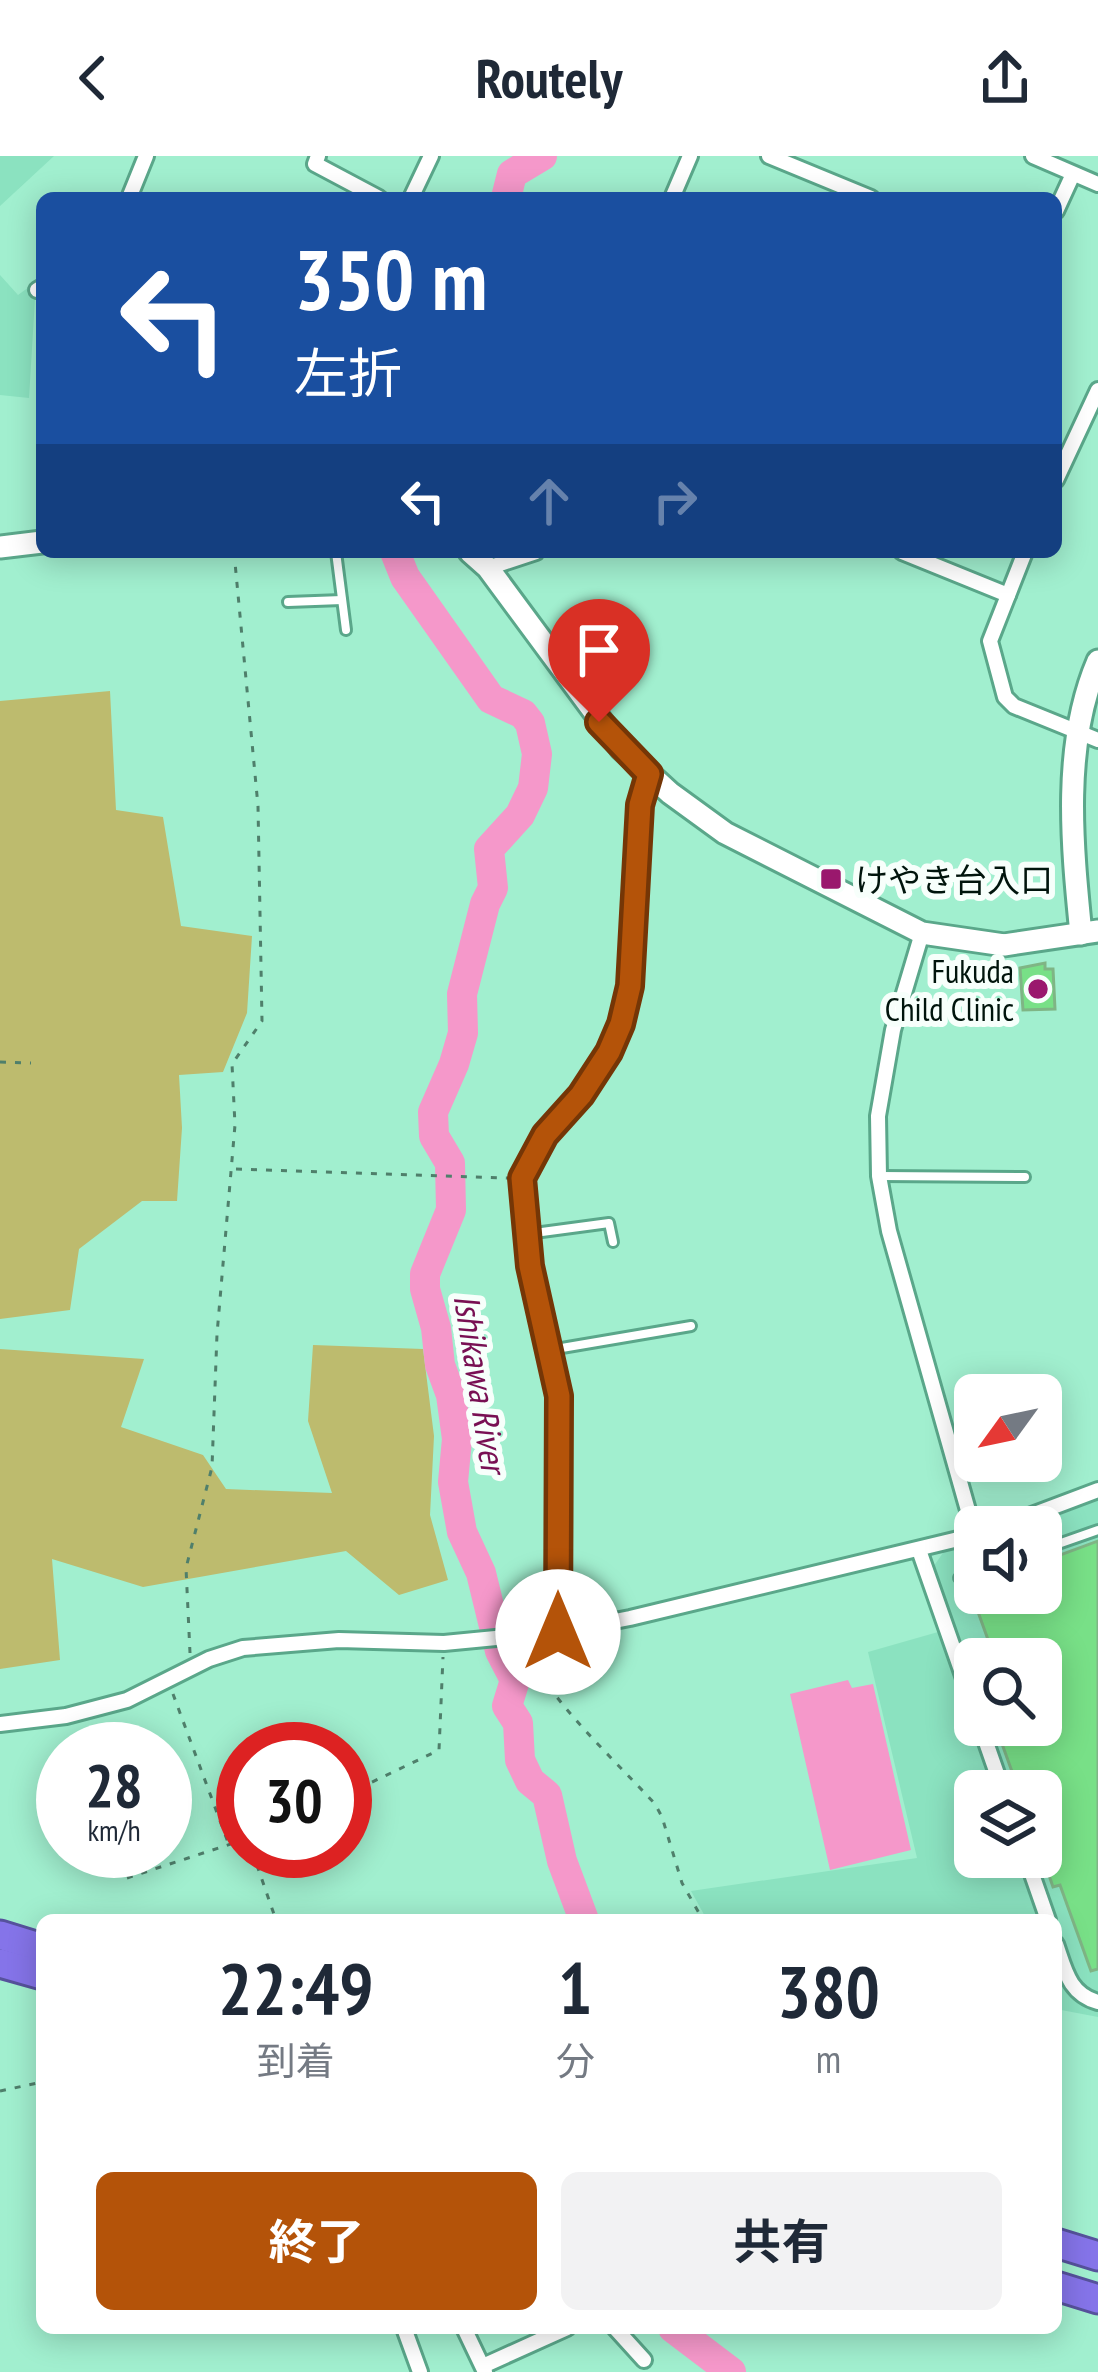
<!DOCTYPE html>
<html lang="ja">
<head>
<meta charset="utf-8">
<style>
	body { margin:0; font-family:"PT Sans Narrow","Noto Sans JP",sans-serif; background:#f2f2f3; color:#1f2937; height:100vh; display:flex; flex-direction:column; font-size:45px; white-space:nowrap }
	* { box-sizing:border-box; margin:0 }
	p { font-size:39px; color:#747a83 }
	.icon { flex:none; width:66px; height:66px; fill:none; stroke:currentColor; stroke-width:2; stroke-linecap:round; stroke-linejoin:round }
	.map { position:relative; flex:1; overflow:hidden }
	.drawer { position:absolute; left:36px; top:1758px; width:1026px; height:420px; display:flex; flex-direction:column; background:#fff; border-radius:18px; box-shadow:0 6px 30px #0003 }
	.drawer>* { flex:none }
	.top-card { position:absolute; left:36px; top:36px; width:1026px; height:366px; border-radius:18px; box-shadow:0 6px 30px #0003; background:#1a4fa0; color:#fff; overflow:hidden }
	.needle { width:78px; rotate:237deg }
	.fabs { position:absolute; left:954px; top:1218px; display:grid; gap:24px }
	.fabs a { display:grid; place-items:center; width:108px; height:108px; border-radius:18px; background:#fff; box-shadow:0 6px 30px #0003; font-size:60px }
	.speed { position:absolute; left:36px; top:1566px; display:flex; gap:24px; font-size:60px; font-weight:700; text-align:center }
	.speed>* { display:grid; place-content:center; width:156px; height:156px; border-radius:50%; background:#fff; box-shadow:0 6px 30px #0003; line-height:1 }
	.speed small { font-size:30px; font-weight:400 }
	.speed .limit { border:18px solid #d22; background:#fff; color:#111 }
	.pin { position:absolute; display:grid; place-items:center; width:102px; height:102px; color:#fff; margin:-123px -51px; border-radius:50% 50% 50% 0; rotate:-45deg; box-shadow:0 0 12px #0007 }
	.pin .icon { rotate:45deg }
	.me { position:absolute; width:132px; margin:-66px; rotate:0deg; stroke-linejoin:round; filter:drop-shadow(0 0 9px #0008) }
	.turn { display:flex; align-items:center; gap:42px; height:252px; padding:0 60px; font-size:54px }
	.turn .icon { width:156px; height:156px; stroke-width:2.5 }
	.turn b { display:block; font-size:84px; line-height:102px }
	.lanes { display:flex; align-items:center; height:114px; padding:0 60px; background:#0003; justify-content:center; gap:60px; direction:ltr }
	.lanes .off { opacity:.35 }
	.eta { display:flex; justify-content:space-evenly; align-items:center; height:204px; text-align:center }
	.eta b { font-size:72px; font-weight:700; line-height:84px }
	.primary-button { display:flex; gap:24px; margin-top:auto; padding:24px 60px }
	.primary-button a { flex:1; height:138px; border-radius:18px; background:#b45309; color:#fff; font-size:48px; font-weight:700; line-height:138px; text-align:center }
	.primary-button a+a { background:#f2f2f3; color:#1f2937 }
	header { display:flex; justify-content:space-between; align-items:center; height:156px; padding:0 60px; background:#fff; font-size:54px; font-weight:700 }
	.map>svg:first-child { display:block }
	.built { fill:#8be2c0; fill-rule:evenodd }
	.green { fill:#bdbb6e }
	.water { fill:#f598ca }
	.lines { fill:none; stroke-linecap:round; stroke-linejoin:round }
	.river { stroke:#f598ca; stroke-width:30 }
	.building { fill:#78e087; stroke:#7fb585; stroke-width:3 }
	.lane-casing { stroke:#5aa78a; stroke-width:14 }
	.street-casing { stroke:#5aa78a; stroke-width:20 }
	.secondary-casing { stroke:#5aa78a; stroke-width:27 }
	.highway-casing { stroke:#56529c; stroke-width:33 }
	.path { stroke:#4f7f6b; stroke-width:3; stroke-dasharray:6 9; stroke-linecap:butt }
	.lane { stroke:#fff; stroke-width:8 }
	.street { stroke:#fff; stroke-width:14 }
	.secondary { stroke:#fff; stroke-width:21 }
	.highway { stroke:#8574e9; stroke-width:27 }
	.route-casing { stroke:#753606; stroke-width:30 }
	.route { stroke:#b45309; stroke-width:21 }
	.poi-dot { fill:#9a186d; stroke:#f7fffb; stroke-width:4.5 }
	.labels { text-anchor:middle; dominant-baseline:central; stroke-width:12; stroke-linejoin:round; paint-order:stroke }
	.poi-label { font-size:33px; fill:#00140c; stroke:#f7fffb; text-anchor:start }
	.water-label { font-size:36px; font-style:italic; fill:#781053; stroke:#f7fffb }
</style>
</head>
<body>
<header><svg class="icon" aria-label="back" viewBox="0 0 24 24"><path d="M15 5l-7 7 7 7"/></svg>Routely<svg class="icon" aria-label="share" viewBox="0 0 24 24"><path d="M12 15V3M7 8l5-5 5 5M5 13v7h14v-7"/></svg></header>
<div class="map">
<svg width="1098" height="2216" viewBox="0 0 1098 2216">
	<rect width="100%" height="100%" fill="#a1efcf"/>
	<g class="built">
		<polygon points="0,0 54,0 0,50"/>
		<polygon points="0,119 18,139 36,126 29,242 0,239"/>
		<path d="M1098,1344V1861L1056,1853V1764H707L691,1735L917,1702L868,1496L952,1472L931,1414L945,1394L975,1387V1437H1041V1371H1029ZM975,1503H1041V1569H975ZM975,1635H1041V1701H975Z"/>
	</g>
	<g class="green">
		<polygon points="110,535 116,654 163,661 181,770 252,780 247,857 223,916 179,919 182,972 177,1045 142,1045 79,1093 70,1154 0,1163 0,545"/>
		<polygon points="313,1189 423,1193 434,1280 430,1359 448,1424 399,1439 346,1395 143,1431 52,1403 60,1504 0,1513 0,1193 144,1203 121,1271 203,1299 226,1333 332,1337 308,1265"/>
	</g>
	<polygon class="water" points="848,1524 852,1532 873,1528 911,1694 830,1714 790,1538"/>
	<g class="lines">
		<g class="river">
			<polyline points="506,42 512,18 542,0"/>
			<polyline points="395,396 405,421 491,543 523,558 530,567 537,598 533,632 520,659 489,693 493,732 485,748 462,838 463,877 454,908 433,956 434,980 450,1007 451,1054 425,1118 425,1133 436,1172 440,1209 451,1239 457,1283 453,1326 462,1376 481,1417 500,1495 515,1524 507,1550 518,1567 520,1604 530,1625 547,1639 562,1705 584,1764"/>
			<polyline points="673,2172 731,2216"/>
		</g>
	</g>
	<g class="building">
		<polygon points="1045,807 1045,813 1053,813 1055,853 1023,854 1020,812"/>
		<polygon points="1098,1385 1098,1813 1091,1815 1060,1729 1053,1731 1041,1696 1041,1635 1019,1635 1001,1585 1028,1578 1025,1569 1041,1569 1041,1503 995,1503 969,1431 975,1429 975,1437 1041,1437 1041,1406"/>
	</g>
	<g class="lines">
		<defs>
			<g id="lane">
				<polyline points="336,396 346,474"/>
				<polyline points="288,446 342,444"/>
				<polyline points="880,1020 1025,1021"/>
				<polyline points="527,1078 609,1067 613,1086"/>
				<polyline points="550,1194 691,1170"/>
				<polyline points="1041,1394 1098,1374"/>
				<polyline points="959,1422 975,1417"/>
			</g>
			<g id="street">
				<polyline points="318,0 315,8 379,42"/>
				<polyline points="769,0 871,42"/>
				<polyline points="1033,0 1098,28"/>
				<polyline points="129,42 146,0"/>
				<polyline points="411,42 431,0"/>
				<polyline points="672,42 690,0"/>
				<polyline points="1056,55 1073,18"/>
				<polyline points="37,134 42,131"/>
				<polyline points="1056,324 1098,234"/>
				<polyline points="902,396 1008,439"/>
				<polyline points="1025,396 990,485 1005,541 1014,550 1098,584"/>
				<polyline points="488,412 536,396"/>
				<polyline points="922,777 893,874 878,960 879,1020 889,1075 975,1379"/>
				<polyline points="1000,1371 1098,1334"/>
				<polyline points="919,1394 975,1554"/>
				<polyline points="558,1476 559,1240 530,1110 522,1022 545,979 581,939 609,896 621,868 630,831 640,649 649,618"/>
				<polyline points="0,1568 66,1560 127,1544 209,1503 243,1492 339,1484 444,1487 558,1476 630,1462 975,1379"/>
				<polyline points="980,1569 1003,1635"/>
				<polyline points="1026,1701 1048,1764"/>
				<path d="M1056,1788C1065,1814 1069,1838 1098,1846"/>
				<polyline points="404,2172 420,2216"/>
				<polyline points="464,2172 485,2216"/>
				<polyline points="615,2172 644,2204"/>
				<polyline points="483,2210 567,2172"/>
			</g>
			<g id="secondary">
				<polyline points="0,391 42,386"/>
				<polyline points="470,396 488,412 621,592 670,637 725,677 922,777 1004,789 1098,775"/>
				<path d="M1081,778C1072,688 1062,589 1098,505"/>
			</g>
			<g id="highway">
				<polyline points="0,1779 42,1792"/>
				<polyline points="0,1807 42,1819"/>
				<polyline points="1056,2087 1098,2100"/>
				<polyline points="1056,2130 1098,2143"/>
			</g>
		</defs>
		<use href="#lane" class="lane-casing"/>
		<use href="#street" class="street-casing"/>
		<use href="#secondary" class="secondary-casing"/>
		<use href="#highway" class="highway-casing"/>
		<g class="path">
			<polyline points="0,906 31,907"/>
			<polyline points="236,1013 508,1022"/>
			<path d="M524,1492C557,1552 609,1598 655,1648L662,1661L682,1727L703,1764"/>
			<polyline points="190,1497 186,1412 212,1311 217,1178 235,969 232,908 262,865 258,650 234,396"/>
			<polyline points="173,1538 229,1689"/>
			<polyline points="345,1639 439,1594 443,1501"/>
			<polyline points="252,1695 276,1764"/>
			<polyline points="127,1722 243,1684"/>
			<polyline points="0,1935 42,1926"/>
		</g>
		<use href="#lane" class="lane"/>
		<use href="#street" class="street"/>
		<use href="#secondary" class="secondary"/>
		<use href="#highway" class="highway"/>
	</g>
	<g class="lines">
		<defs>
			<polyline id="route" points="558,1476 559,1240 530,1110 522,1022 545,979 581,939 609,896 621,868 630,830 640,649 649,618 599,566"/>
		</defs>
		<use href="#route" class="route-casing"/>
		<use href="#route" class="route"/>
	</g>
	<g class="poi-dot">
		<rect x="819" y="711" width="24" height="24" rx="6"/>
		<circle cx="1038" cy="833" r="12"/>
	</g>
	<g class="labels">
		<g class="poi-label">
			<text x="855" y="723">けやき台入口</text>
			<text x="1014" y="814" text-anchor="end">Fukuda<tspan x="1014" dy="38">Child Clinic</tspan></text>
		</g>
		<g class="water-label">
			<text transform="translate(481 1227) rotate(81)">Ishikawa River</text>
		</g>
	</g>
</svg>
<div class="fabs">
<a><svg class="needle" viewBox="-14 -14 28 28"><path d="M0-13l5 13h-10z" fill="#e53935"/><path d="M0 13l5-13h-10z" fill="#747a83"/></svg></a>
<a><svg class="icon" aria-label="sound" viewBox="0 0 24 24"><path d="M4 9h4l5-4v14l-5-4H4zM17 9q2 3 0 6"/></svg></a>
<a><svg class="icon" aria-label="search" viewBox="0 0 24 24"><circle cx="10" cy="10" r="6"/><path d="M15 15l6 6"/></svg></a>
<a><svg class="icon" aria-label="layers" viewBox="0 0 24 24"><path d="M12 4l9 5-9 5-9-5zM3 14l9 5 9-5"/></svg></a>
</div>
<div class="speed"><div>28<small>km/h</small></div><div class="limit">30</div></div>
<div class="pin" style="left:599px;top:566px;background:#d93025"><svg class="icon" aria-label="arrive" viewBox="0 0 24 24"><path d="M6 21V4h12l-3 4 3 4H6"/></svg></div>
<svg class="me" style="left:558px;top:1476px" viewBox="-20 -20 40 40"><circle r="19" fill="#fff"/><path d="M0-13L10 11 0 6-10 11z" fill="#b45309"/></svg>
<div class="top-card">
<div class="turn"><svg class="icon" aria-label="left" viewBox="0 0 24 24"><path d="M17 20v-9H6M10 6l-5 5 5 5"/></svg><div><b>350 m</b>左折</div></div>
<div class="lanes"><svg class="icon" aria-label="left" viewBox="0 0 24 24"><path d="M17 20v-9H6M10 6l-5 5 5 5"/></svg><svg class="icon off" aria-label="ahead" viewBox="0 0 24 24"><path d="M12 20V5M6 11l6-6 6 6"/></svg><svg class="icon off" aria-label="right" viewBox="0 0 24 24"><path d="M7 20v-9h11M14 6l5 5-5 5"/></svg></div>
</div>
<section class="drawer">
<div class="eta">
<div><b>22:49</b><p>到着</p></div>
<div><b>1</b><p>分</p></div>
<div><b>380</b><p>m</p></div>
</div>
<div class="primary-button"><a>終了</a><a>共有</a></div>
</section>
</div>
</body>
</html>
